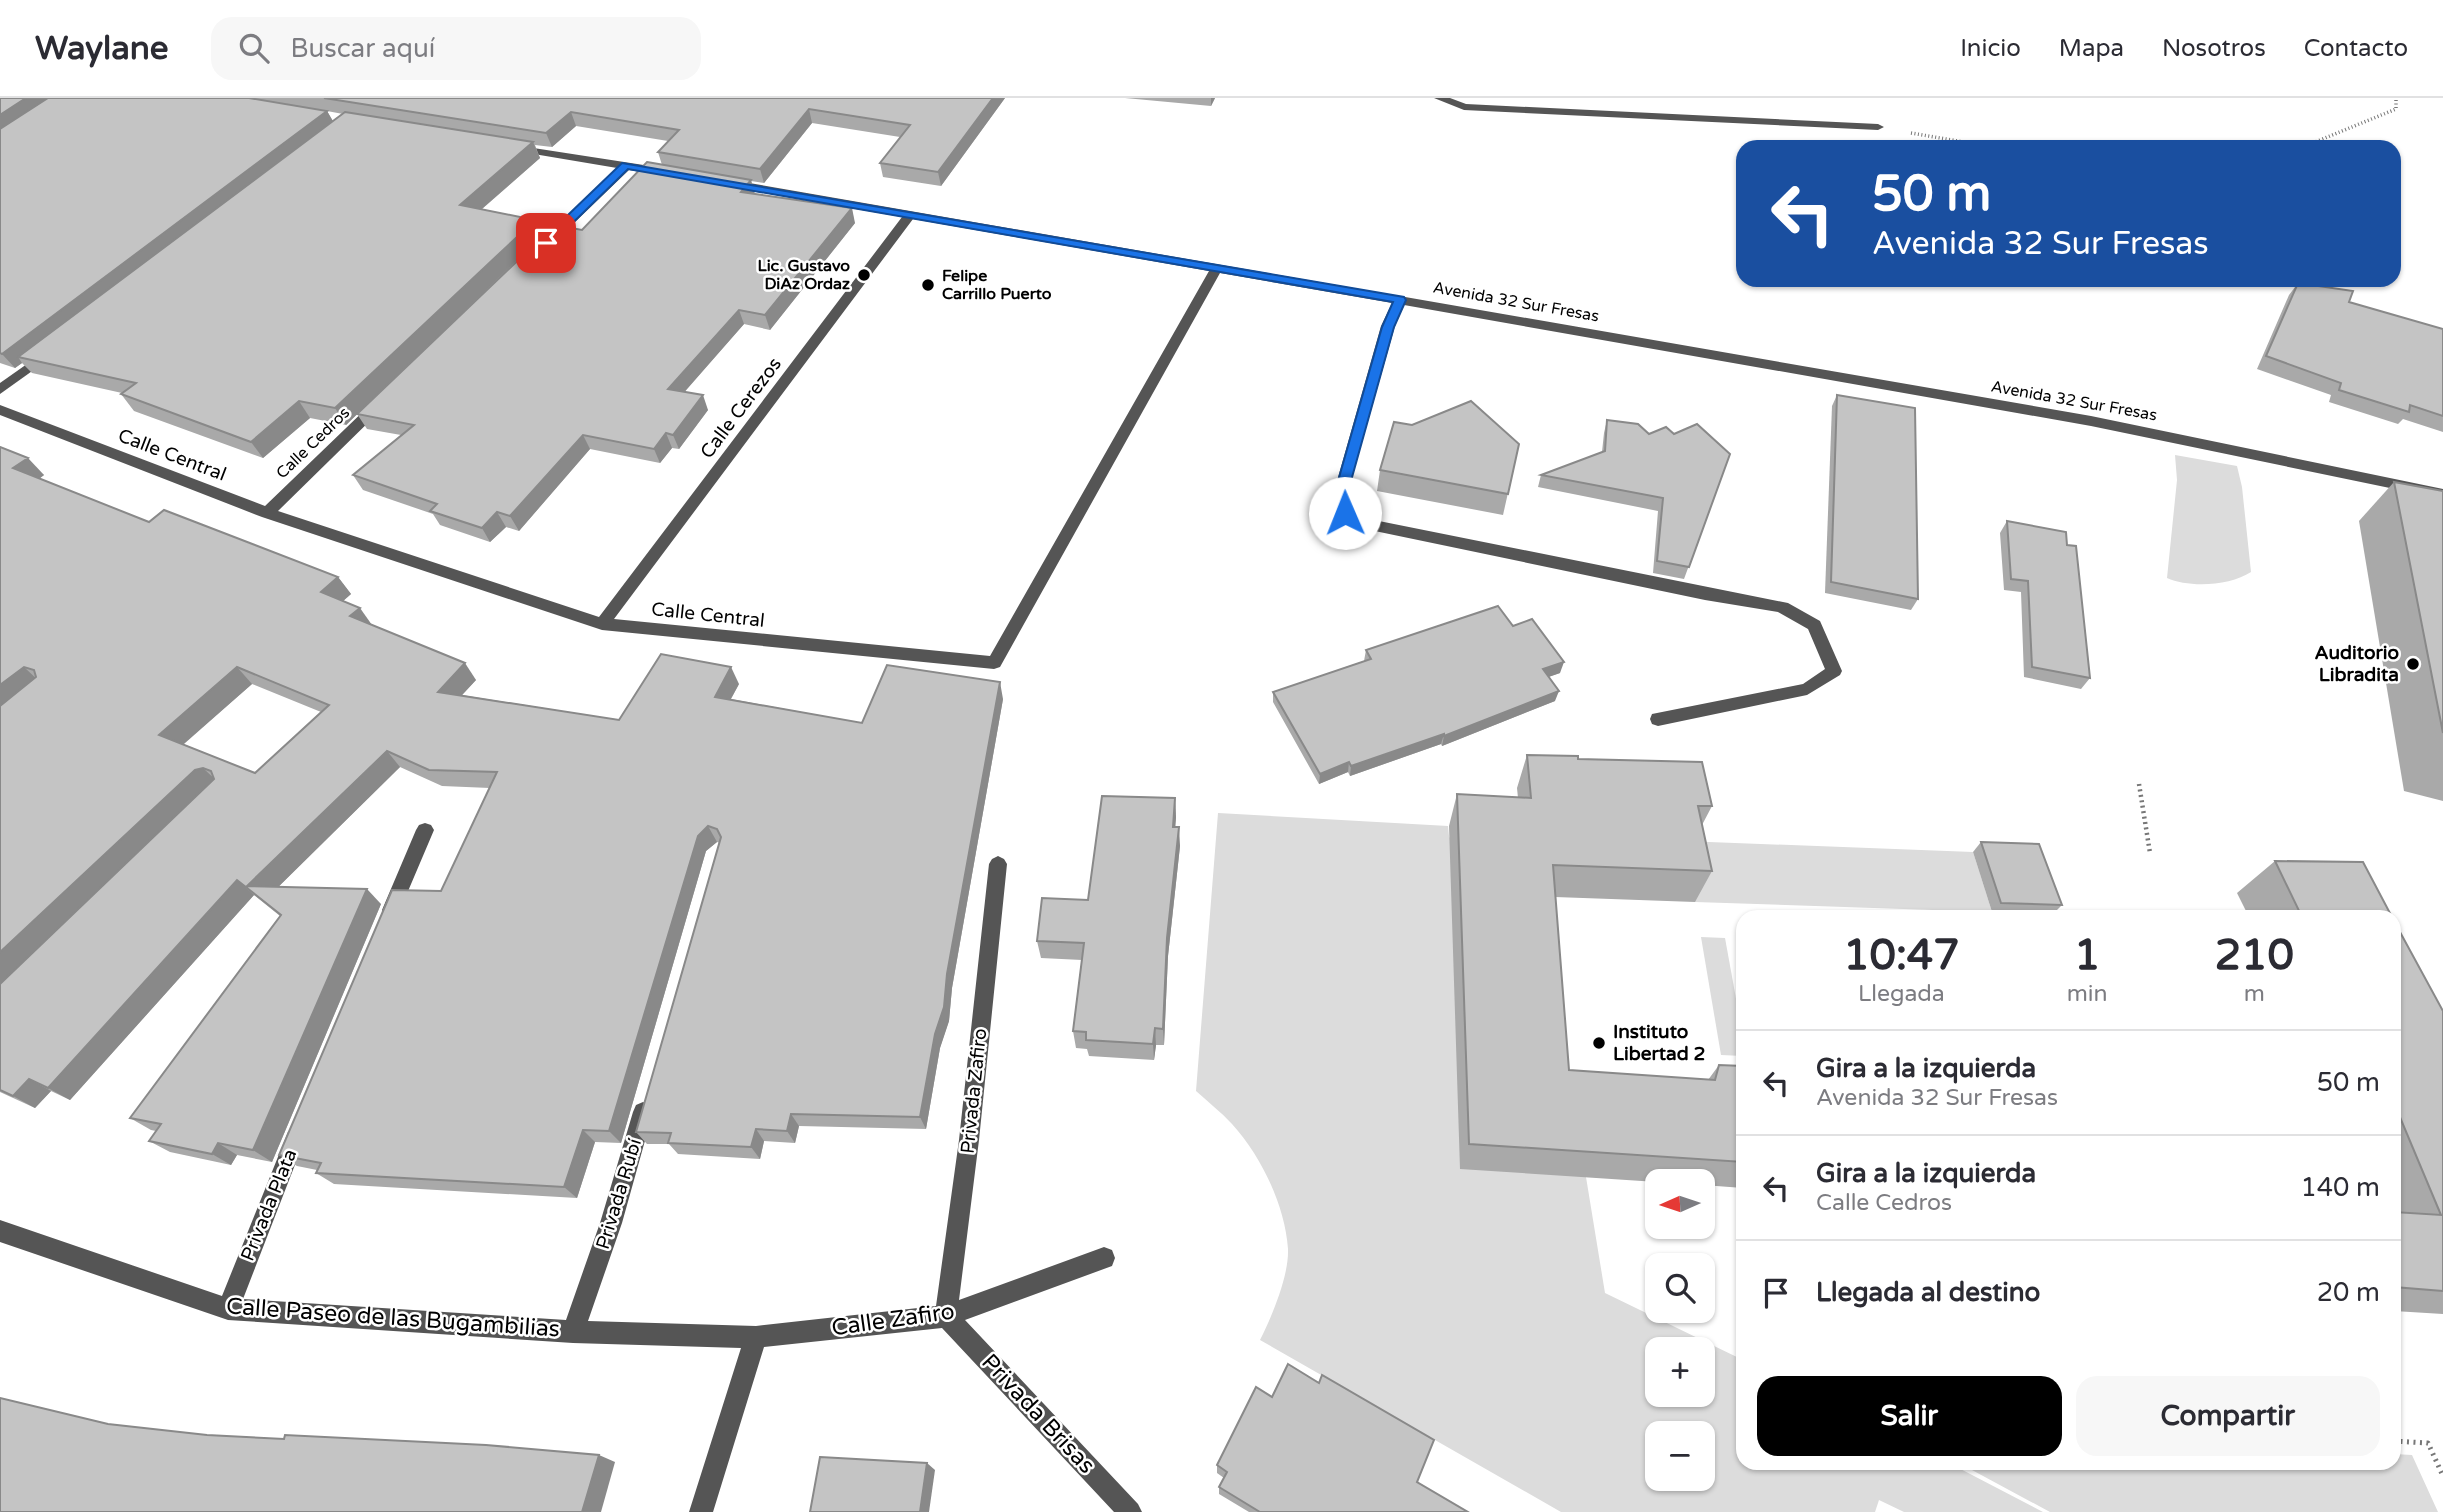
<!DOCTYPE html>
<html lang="es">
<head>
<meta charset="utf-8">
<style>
	body { margin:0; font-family:"Varela Round",sans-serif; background:#f7f7f7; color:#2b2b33; height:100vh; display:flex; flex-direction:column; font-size:26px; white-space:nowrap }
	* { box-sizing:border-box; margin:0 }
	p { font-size:23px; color:#7c7c81 }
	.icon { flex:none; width:38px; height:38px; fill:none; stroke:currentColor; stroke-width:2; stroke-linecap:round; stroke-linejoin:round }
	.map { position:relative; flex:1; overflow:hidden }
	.side { position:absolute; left:1736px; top:812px; width:665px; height:560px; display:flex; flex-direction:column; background:#fff; border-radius:21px; box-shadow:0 2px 5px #0004 }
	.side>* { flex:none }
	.banner { position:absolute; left:1736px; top:42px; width:665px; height:147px; border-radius:21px; box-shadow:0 2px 5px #0004; background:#1a4fa0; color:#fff; overflow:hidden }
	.needle { width:46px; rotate:267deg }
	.buttons { position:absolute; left:1645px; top:1071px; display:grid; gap:14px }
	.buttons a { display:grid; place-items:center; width:70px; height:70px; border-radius:14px; background:#fff; box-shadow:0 2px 5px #0004; font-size:35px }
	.pin { position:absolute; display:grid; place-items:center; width:60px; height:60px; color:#fff; margin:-30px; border-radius:14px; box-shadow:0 4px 10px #0006 }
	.me { position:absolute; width:77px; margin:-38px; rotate:359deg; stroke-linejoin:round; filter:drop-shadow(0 0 5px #0008) }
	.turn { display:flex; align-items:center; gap:24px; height:147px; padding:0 21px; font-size:32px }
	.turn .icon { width:91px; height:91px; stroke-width:2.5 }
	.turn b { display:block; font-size:49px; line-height:60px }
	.eta { display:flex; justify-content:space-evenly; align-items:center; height:119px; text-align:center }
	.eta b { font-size:42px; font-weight:700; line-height:49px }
	.cta { display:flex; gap:14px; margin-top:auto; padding:14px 21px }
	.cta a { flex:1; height:80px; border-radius:21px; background:#000; color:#fff; font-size:28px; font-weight:700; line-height:80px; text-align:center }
	.cta a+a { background:#f7f7f7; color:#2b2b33 }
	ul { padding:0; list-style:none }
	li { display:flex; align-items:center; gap:21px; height:105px; padding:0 21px; border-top:2px solid #e1e1e2 }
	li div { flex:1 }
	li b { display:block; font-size:26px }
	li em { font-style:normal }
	header { display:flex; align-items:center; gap:42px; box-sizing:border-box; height:98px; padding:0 35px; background:#fff; border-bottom:2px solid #e1e1e2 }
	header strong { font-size:33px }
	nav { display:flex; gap:38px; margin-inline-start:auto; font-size:24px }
	.search { width:490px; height:63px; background:#f7f7f7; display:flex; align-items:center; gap:18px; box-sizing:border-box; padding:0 24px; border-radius:21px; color:#7c7c81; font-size:26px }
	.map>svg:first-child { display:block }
	.green { fill:#dcdcdc; fill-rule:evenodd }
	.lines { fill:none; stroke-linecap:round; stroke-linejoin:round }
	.path-far2 { stroke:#777; stroke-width:3.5; stroke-dasharray:1 2.5; stroke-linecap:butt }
	.path-far1 { stroke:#777; stroke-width:4.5; stroke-dasharray:2 3.5; stroke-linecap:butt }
	.path { stroke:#777; stroke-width:5; stroke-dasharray:2 4.5; stroke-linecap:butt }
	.minor { fill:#555; fill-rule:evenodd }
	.wall { fill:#a9a9a9; fill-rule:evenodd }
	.shaded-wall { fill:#898989 }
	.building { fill:#c4c4c4; stroke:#898989; stroke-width:2; fill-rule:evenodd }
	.route { fill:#1a73e8; stroke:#114b97; stroke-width:2 }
	.poi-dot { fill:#000; stroke:#fff; stroke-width:2.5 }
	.labels { text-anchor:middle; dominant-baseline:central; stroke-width:5; stroke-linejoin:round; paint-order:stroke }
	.far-poi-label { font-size:16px; font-weight:bold; fill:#000; stroke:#fff; text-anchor:end }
	.far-street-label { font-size:16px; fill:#000; stroke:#fff }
	.street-label { font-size:19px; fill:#000; stroke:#fff }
	.poi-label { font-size:19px; font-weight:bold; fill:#000; stroke:#fff; text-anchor:end }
	.near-street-label { font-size:23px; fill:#000; stroke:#fff }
</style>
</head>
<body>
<header>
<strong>Waylane</strong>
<div class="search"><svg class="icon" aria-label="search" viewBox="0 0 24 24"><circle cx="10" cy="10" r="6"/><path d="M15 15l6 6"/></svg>Buscar aquí</div>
<nav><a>Inicio</a><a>Mapa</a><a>Nosotros</a><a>Contacto</a></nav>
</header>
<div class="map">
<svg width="2443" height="1414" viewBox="0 0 2443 1414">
	<rect width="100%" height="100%" fill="#fff"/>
	<g class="green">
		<path d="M2175,357L2237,368L2242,389L2251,474C2230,488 2189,490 2167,480L2177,382Z"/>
		<path d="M1218,715L1448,728L1449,738L1586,1079L1605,1195L1743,1262V1365H1949L2043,1414H1904L1879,1402L1875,1414H1561L1260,1242C1272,1218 1289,1178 1288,1151C1285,1107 1261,1058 1232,1026C1221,1014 1208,1004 1196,993ZM1657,1251H1703V1297H1657ZM1657,1335H1703V1381H1657Z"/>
		<polygon points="1683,743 1973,754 1992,814 1695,804"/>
		<polygon points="1701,839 1725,840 1743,939 1743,958 1721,957"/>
		<polygon points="2394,1356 2412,1357 2438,1414 2050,1414 1959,1365 2394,1365"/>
	</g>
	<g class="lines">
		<g class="path-far2">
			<polyline points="1911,35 1993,49"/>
			<polyline points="2303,49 2396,11 2396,0"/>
		</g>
		<polyline class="path-far1" points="2139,686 2150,755"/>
		<polyline class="path" points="2394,1343 2428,1345 2443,1378"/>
		<g class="minor">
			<polygon points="1434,0 1450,0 1466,6 1878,26 1884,29 1878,32 1464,12"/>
			<polygon points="514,47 663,70 669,74 663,78 629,72 550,148 546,149 540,145 542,142 617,70 510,52 508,50"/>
			<path d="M732,82L2091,318L2443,391V401L2091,328L1404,207L1395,228L1349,390L1352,412L1374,422L1788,505L1820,523L1842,573L1840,577L1807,597L1658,628L1652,626L1650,621L1652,616L1803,586L1825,571L1808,531L1778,514L1705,502L1370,432L1340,419L1335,390L1381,228L1392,205L1220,175L1000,569L994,571L602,532L262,419L0,317V307L265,408L372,305H382V311L278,413L599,519L902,119L728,89V83ZM913,121L1209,173L990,558L614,521Z"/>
			<polygon points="44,254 51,258 49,261 0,296 0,285"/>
			<polygon points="425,725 431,727 434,732 400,812 398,818 391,820 384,818 382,812 416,732 419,727"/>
			<polygon points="998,758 1004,761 1007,766 979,1042 959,1202 1104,1149 1112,1152 1115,1160 1112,1168 965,1222 1138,1406 1142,1414 1114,1414 942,1230 764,1249 713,1414 689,1414 741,1250 573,1245 228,1222 0,1144 0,1122 222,1198 288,1034 295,1031 302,1034 305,1041 243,1201 566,1222 600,1125 633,1014 636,1007 643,1004 650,1007 653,1014 622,1125 588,1223 756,1228 936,1208 959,1042 989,766 992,761"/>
		</g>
	</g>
	<g class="wall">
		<path d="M0,0H1005L941,88L883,79L880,65L900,39L812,25L764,85L751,83L755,96L855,125L770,232L744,226L684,294L708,312L679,351L672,350L660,365L590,351L519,433L506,429L490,444L440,427L433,416L363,392L353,377L401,337L367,331L357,316L346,327L310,320L263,360L134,313L121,296L122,295L32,275L22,265L15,270L0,265ZM327,13L343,16L333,23ZM576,28L668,43L658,54L662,67L582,132L542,138L535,122L482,111L540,60L535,47L552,49Z"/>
		<polygon points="1125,0 1215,0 1211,8"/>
		<polygon points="2298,185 2349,204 2443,231 2443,334 2403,321 2398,326 2329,304 2331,297 2257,271 2289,197"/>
		<polygon points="1837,297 1918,501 1911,512 1825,495 1832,308"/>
		<polygon points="1607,322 1649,336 1674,336 1730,356 1684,481 1653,475 1658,413 1538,389 1541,377 1602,354 1604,335"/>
		<polygon points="1519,346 1503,417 1377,393 1380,372"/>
		<path d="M0,349L44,377L39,381L149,424L338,479L351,496L343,503L372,527L476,582L462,597L619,622L739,586L731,601L862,625L1003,601L952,890L949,923L940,950L926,1031L799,1028L795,1045L764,1043L760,1061L678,1056L669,1046H647L636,1034L720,745L717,744L706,753L621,1045L595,1044L577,1100L334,1086L316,1075L317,1072L297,1068L279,1057L441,793L490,690L442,688L400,669L278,789L381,806L272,1064L237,1057L231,1067L170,1054L149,1043L156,1033L151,1032L130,1020L280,818L254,797L70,1002L51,993L35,1010L0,994ZM252,586L321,614L255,675L183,646Z"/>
		<polygon points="2394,384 2443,393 2443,703 2404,693 2359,423"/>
		<polygon points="2007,423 2090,580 2081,591 2024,579 2021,494 2004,492 2000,435"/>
		<polygon points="1513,528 1560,575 1548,579 1555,603 1442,648 1441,646 1350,678 1348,674 1319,686 1273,604 1273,594 1364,563 1366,552"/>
		<polygon points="1527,657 1578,661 1712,708 1702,727 1712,773 1695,804 1555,799 1569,972 1708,982 1719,967 1743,968 1743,1090 1703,1087 1703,1083 1657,1084 1460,1071 1449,728 1457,696 1518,700 1517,690"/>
		<polygon points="1175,700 1176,719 1175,729 1180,748 1168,858 1164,947 1156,947 1154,962 1089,958 1087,951 1076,950 1073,933 1082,862 1041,860 1037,843 1088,802"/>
		<polygon points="1981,744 2062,807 2053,816 1992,814 1973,754"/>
		<polygon points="2275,763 2392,819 2249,819 2237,795"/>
		<polygon points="2394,823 2443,913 2443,1216 2394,1213"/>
		<polygon points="1217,1367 1417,1384 1468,1414 1249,1414 1219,1396 1219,1389 1224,1380 1217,1375"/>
	</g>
	<g class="shaded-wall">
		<polygon points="26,0 57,0 0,38 0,17"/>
		<polygon points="993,0 1005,0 941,88 938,74"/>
		<polygon points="1211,0 1215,0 1211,8"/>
		<polygon points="809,11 812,25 764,85 760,71"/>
		<polygon points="327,13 335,27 18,259 22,265 15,270 2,256"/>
		<polygon points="571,14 576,28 552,49 546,35"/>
		<polygon points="533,44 540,60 468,123 460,107"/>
		<polygon points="751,82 755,97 741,94"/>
		<polygon points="852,110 855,125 770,232 765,217"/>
		<polygon points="535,122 542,138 346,327 335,310"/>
		<polygon points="739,212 744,226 674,306 668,291"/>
		<polygon points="703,297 708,312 679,351 673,337"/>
		<polygon points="299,303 310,320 263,360 251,344"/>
		<polygon points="666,335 672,350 660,365 654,351"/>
		<polygon points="583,337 590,351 519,433 510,418"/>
		<polygon points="28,360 44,377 29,388 13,370"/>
		<polygon points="497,414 506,429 490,444 482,430"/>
		<polygon points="338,479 351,496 334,511 321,494"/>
		<polygon points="360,510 372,527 350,518"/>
		<polygon points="1564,564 1560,575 1540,582 1543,571"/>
		<polygon points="465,565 476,582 450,610 438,594"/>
		<polygon points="24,569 42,586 0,618 0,587"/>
		<polygon points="237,569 252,586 176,653 159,637"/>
		<polygon points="731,569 739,586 723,615 715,599"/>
		<polygon points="1000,584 1003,601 952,890 949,923 940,950 926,1031 920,1019"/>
		<polygon points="1559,593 1555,603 1442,648 1444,638"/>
		<polygon points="1444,636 1441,646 1350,678 1351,668"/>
		<polygon points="387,653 400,669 264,803 247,788"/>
		<polygon points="1349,664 1348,674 1319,686 1320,676"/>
		<polygon points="203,670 220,686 0,888 0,854 195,672"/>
		<polygon points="1175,700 1176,719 1174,748 1173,729"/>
		<polygon points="708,728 717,744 706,753 621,1045 609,1033 698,738"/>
		<polygon points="1179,729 1180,748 1168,858 1164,947 1163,931 1167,840"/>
		<polygon points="237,782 254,797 70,1002 48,990"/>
		<polygon points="367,791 381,806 272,1064 253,1052"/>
		<polygon points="1155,930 1156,947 1154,962 1153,946"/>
		<polygon points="29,981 51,993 35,1010 13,998"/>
		<polygon points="791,1016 799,1028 795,1045 787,1033"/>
		<polygon points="756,1031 764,1043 760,1061 751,1049"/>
		<polygon points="583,1032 595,1044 577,1100 564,1089"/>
		<polygon points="218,1045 237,1057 231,1067 212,1056"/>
		<polygon points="599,1357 615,1364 601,1414 582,1414"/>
		<polygon points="927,1365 935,1372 929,1414 920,1414"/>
	</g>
	<g class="building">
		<polygon points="0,0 26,0 0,17"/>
		<polygon points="48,0 249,0 327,13 2,256 0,255 0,31"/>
		<polygon points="324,0 993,0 938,74 880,65 910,27 809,11 760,71 658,54 679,32 571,14 546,35"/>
		<polygon points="345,14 533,44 460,107 535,122 335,310 299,303 251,344 121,296 136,285 18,259"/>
		<polygon points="647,64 751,82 741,94 852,110 765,217 739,212 668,291 703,297 673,337 666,335 654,351 583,337 510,418 497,414 482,430 430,413 437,406 353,377 414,327 357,316 555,127 582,132"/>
		<polygon points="2298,185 2353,193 2349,204 2443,231 2443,318 2410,307 2409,314 2339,292 2341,285 2266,258"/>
		<polygon points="1837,297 1915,310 1918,501 1831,484"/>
		<polygon points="1471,303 1519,346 1508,396 1380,372 1394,324 1412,327"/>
		<polygon points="1607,322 1638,326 1649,336 1666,329 1674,336 1697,326 1730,356 1689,469 1657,463 1663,400 1541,377 1605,353"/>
		<path d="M0,349L28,360L13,370L149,424L164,412L338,479L321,494L360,510L350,518L465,565L438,594L619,622L661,556L731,569L715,599L862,625L887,567L1000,584L947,876L944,909L935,936L920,1019L791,1016L787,1033L756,1031L751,1049L668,1045L671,1035L636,1034L721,739L717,731L708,728L698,738L609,1033L583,1032L564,1089L316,1075L321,1065L279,1057L392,792L441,793L497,674L429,672L387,653L247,788L367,791L253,1052L218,1045L212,1056L149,1043L161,1026L130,1020L281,817L237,782L48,990L29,981L13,998L0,992V886L214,681L211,673L203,670L195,672L0,854V608L36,579L34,572L24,569L0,587ZM237,569L329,607L255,675L159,637Z"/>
		<polygon points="2394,384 2443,393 2443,635"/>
		<polygon points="2007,423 2066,434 2067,447 2076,448 2090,580 2032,569 2028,483 2011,481"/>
		<polygon points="1498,508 1513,528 1532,521 1564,564 1543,571 1559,593 1444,638 1444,636 1351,668 1349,664 1320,676 1273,594 1371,561 1366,552"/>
		<polygon points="1527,657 1578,658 1578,661 1702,664 1712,708 1698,708 1712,773 1553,767 1569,972 1715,982 1719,967 1743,968 1743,1064 1469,1046 1457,696 1531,700"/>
		<polygon points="1102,698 1175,700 1173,729 1179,729 1167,840 1163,931 1155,930 1153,946 1086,942 1086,934 1073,933 1084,845 1037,843 1042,800 1088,802"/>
		<polygon points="1981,744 2039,746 2062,807 2001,805"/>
		<polygon points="2275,763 2363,764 2392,819 2302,819"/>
		<polygon points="2394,823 2443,913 2443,1193 2394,1189 2394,1114 2441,1117 2394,1005"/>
		<polygon points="1288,1266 1319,1285 1322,1277 1434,1342 1417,1384 1468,1414 1260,1414 1219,1389 1227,1374 1217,1367 1256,1289 1272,1299"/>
		<polygon points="0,1300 108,1326 207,1337 284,1341 285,1337 486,1347 599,1357 582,1414 0,1414"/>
		<polygon points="820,1359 927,1365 920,1414 810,1414"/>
	</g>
	<polygon class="route" points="622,65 1404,199 1406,202 1394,229 1349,390 1352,415 1350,418 1341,418 1336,390 1382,229 1393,204 628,71 550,147 542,147 542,142"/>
	<g class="poi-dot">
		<circle cx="864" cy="177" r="7"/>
		<circle cx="928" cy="187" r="7"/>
		<circle cx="2413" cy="566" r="7"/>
		<circle cx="1599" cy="945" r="7"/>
	</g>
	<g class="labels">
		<g class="far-poi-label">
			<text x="850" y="168">Lic. Gustavo<tspan x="850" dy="18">DiAz Ordaz</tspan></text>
			<text x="942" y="178" text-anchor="start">Felipe<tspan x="942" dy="18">Carrillo Puerto</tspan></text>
		</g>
		<g class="far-street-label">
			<text transform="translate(1516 204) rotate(10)">Avenida 32 Sur Fresas</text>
			<text transform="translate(2074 303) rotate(10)">Avenida 32 Sur Fresas</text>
			<text transform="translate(313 345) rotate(-44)">Calle Cedros</text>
		</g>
		<g class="street-label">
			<text transform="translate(741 310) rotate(-53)">Calle Cerezos</text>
			<text transform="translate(172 357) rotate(21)">Calle Central</text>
			<text transform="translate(708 517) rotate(6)">Calle Central</text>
			<text transform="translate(974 993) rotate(-84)">Privada Zafiro</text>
			<text transform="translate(619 1096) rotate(-73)">Privada Rubí</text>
			<text transform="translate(269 1107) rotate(-68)">Privada Plata</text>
		</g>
		<g class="poi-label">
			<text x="2399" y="555">Auditorio<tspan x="2399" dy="22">Libradita</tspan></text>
			<text x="1613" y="934" text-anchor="start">Instituto<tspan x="1613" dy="22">Libertad 2</tspan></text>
		</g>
		<g class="near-street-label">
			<text transform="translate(393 1220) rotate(4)">Calle Paseo de las Bugambilias</text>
			<text transform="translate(893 1222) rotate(-8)">Calle Zafiro</text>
			<text transform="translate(1038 1316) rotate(47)">Privada Brisas</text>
		</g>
	</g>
</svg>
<div class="buttons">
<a><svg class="needle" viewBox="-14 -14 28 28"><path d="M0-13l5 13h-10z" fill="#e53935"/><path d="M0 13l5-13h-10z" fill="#7c7c81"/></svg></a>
<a><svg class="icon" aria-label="search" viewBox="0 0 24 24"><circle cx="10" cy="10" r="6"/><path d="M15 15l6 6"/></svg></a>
<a>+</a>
<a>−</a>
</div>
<div class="pin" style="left:546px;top:145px;background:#d93025"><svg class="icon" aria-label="arrive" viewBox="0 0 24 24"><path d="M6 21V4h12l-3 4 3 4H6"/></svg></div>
<svg class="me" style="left:1345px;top:415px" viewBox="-20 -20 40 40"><circle r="19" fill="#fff"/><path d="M0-13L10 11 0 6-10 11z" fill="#1a73e8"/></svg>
<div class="banner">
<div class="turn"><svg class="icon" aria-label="left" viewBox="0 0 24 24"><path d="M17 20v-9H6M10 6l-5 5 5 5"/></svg><div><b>50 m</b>Avenida 32 Sur Fresas</div></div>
</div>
<section class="side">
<div class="eta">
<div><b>10:47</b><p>Llegada</p></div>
<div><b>1</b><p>min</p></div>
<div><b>210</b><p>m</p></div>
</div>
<ul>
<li><svg class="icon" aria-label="left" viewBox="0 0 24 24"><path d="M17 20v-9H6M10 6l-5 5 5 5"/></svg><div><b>Gira a la izquierda</b><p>Avenida 32 Sur Fresas</p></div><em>50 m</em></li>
<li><svg class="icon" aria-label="left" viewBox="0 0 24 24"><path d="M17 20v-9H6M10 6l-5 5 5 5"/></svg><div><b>Gira a la izquierda</b><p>Calle Cedros</p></div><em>140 m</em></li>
<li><svg class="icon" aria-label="arrive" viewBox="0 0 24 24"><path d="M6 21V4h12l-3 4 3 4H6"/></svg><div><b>Llegada al destino</b></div><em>20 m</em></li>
</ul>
<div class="cta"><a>Salir</a><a>Compartir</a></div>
</section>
</div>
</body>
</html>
